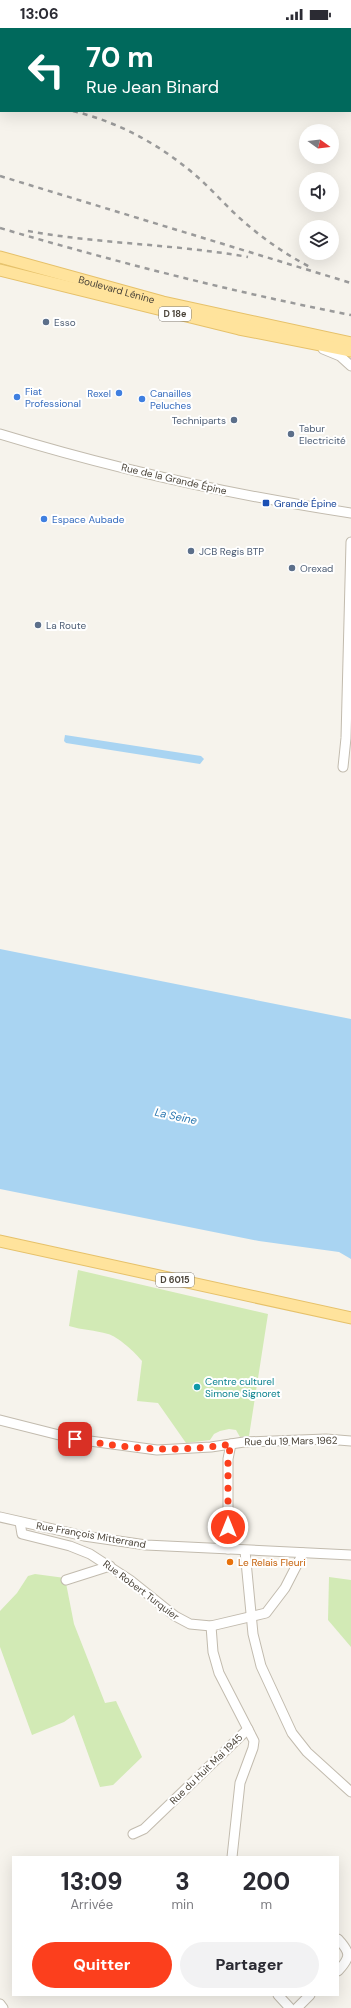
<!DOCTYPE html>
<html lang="fr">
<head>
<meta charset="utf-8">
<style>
	body { margin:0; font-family:"DM Sans",sans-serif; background:#f2f2f3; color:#2b2b33; height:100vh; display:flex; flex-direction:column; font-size:15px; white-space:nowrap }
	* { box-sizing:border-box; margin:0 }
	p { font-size:13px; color:#7c7c81 }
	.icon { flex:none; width:22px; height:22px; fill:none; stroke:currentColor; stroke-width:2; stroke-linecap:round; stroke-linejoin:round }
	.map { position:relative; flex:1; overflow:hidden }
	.panel { position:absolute; left:12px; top:1828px; width:327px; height:140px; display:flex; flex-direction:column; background:#fff; border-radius:0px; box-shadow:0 4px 16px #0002 }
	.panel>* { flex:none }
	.guide { position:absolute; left:0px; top:0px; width:351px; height:84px; box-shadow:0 4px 16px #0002; background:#00695c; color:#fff; overflow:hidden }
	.needle { width:26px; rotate:105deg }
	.controls { position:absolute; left:299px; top:96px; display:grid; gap:8px }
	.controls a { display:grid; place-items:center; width:40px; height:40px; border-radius:50%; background:#fff; box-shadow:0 4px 16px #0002; font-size:20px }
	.pin { position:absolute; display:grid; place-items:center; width:34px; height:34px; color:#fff; margin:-17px; border-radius:8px; box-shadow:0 2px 6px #0006 }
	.me { position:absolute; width:44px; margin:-22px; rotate:0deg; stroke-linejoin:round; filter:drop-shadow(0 0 3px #0008) }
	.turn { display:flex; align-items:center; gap:14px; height:84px; padding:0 20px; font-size:18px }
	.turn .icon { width:52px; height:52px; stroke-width:2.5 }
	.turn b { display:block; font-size:28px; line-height:34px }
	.eta { display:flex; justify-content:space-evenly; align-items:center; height:68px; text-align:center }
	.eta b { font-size:24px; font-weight:800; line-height:28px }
	.button { display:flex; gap:8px; margin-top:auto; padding:8px 20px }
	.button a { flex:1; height:46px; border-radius:24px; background:#fc3f1d; color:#fff; font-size:16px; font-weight:800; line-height:46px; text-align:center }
	.button a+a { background:#f2f2f3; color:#2b2b33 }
	.status { display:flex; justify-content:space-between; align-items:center; height:28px; padding:0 20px; background:#fff; direction:ltr }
	.status svg { height:11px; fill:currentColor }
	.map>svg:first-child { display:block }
	.green { fill:#d2eab5 }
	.water { fill:#a9d4f2 }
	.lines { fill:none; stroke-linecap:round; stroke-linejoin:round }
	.minor-casing { stroke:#c2bbae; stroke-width:11 }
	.major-casing { stroke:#e6c16a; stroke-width:13 }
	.minor { stroke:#fff; stroke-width:9 }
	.major { stroke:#ffe39c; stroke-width:11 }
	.rail { stroke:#9a9a9a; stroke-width:2.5; stroke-dasharray:5 5; stroke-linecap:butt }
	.route { stroke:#fc3f1d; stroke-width:7; stroke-dasharray:0 12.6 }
	.service-dot { fill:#5c6f8a; stroke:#fff; stroke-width:1.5 }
	.shop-dot { fill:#3f7fe0; stroke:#fff; stroke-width:1.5 }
	.transit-dot { fill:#1a4fb4; stroke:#fff; stroke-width:1.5 }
	.culture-dot { fill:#0f9aa8; stroke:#fff; stroke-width:1.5 }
	.food-dot { fill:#e8710a; stroke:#fff; stroke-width:1.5 }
	.labels { text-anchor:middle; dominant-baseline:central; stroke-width:4; stroke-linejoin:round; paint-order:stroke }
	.shield { fill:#fff; stroke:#817c74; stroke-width:1 }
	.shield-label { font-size:9px; font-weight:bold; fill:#4b4439 }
	.street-label { font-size:10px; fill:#4b4439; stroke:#fff }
	.service-label { font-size:10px; fill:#4e5e75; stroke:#fff; text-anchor:start }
	.shop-label { font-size:10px; fill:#366cbe; stroke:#fff; text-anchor:start }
	.transit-label { font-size:10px; fill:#164399; stroke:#fff; text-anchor:start }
	.culture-label { font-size:10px; fill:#0d838f; stroke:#fff; text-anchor:start }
	.food-label { font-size:10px; fill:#c56008; stroke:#fff; text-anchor:start }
	.water-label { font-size:11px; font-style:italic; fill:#2e7ab2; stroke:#fff }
</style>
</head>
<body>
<div class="status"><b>13:06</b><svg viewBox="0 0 49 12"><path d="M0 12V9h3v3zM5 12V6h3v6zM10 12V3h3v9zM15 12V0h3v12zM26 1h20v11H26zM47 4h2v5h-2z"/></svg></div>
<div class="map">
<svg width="351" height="1980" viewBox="0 0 351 1980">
	<rect width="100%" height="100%" fill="#f6f3ec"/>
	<g class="green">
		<path d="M78,1242L268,1286L249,1408L240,1409L236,1402L229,1401L220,1403L214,1406L210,1412L186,1415L158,1375L137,1373L142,1333C136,1325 117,1308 108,1306C95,1302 82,1302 69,1298Z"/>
		<polygon points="35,1546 65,1550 74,1596 105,1675 116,1673 142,1729 113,1757 100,1759 74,1687 64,1694 32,1707 0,1619 0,1583 17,1565 28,1548"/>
		<polygon points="329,1549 351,1552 351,1619 328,1592"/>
	</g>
	<g class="water">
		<polygon points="65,707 201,728 204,731 200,736 66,715 64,713"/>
		<polygon points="0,921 351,991 351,1231 339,1224 259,1213 0,1161"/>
	</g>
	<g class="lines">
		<defs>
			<g id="minor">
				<polyline points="323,321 340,328 351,338"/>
				<path d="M0,406C115,441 232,467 351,485"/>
				<polyline points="343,739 346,710 351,514"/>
				<polyline points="0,1392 75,1411 157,1422 211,1419 244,1414 326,1411 351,1413"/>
				<polyline points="0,1489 84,1508 146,1517 351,1527"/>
				<polyline points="20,1494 22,1506 70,1518 90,1526 130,1552 175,1588 190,1596 211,1598 266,1585 285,1560 303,1525"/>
				<polyline points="228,1521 228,1431 231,1416"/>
				<polyline points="245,1523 253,1606 261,1638 292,1705 307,1724 351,1764"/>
				<polyline points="66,1552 110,1538"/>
				<polyline points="211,1598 213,1624 219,1645 254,1713 253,1720 240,1755 232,1829"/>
				<polyline points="133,1806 144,1801 248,1701"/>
				<path d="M338,1911C351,1925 351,1929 338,1943"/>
				<polyline points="278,1967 290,1980"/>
				<polyline points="0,1976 3,1980"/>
				<polyline points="297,1980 310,1967"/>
			</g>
			<g id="major">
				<path id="s1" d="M0,229L163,274L351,315"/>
				<polyline points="0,242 239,301 351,323"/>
				<polyline points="0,1213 351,1290"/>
			</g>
		</defs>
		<use href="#minor" class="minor-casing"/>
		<use href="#major" class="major-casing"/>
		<use href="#minor" class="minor"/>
		<use href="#major" class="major"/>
		<g class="rail">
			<polyline points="14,0 18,1"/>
			<polyline points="248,1 254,0"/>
			<polyline points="261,1 265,0"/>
			<polyline points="308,1 312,0"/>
			<polyline points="0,25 1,25"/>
			<polyline points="0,79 1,79"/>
			<path d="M73,83C118,94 159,116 194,146C207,157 219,170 231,182C255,205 281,224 310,239"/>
			<polyline points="0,148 351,255"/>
			<path d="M0,200C116,234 233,264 351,287"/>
			<path d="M28,203C100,216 175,216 248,229"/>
		</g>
	</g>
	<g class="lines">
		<path class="route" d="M75,1411C129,1421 177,1425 231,1416L228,1430V1499"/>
	</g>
	<g class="service-dot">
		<circle cx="46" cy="294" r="4"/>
		<circle cx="234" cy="392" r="4"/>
		<circle cx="291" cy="406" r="4"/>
		<circle cx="191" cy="523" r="4"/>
		<circle cx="292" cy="540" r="4"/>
		<circle cx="38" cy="597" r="4"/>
	</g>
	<g class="shop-dot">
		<circle cx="119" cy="365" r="4"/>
		<circle cx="17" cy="369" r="4"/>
		<circle cx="142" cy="371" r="4"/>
		<circle cx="44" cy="491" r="4"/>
	</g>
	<rect class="transit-dot" x="262" y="471" width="8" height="8" rx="2"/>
	<circle class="culture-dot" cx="197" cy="1359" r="4"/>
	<circle class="food-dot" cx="230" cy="1534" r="4"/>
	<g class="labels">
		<g class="shield">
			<rect x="159" y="279" width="32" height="14" rx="3"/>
			<rect x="156" y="1245" width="38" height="14" rx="3"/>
		</g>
		<g class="shield-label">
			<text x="175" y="286">D 18e</text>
			<text x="175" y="1252">D 6015</text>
		</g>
		<g class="street-label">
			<text stroke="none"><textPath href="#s1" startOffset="121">Boulevard Lénine</textPath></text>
			<text transform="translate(174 451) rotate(13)">Rue de la Grande Épine</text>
			<text transform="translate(291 1413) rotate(-1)">Rue du 19 Mars 1962</text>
			<text transform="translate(91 1507) rotate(10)">Rue François Mitterrand</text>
			<text transform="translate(141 1562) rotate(37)">Rue Robert Turquier</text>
			<text transform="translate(206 1741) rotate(-44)">Rue du Huit Mai 1945</text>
		</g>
		<g class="service-label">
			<text x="54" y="294">Esso</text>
			<text x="226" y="392" text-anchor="end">Techniparts</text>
			<text x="299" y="400">Tabur<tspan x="299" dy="12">Electricité</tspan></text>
			<text x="199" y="523">JCB Regis BTP</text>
			<text x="300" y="540">Orexad</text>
			<text x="46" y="597">La Route</text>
		</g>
		<g class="shop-label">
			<text x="25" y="363">Fiat<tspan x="25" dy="12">Professional</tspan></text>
			<text x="111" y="365" text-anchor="end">Rexel</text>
			<text x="150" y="365">Canailles<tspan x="150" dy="12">Peluches</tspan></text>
			<text x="52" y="491">Espace Aubade</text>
		</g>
		<g class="transit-label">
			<text x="274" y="475">Grande Épine</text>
		</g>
		<g class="culture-label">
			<text x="205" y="1353">Centre culturel<tspan x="205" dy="12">Simone Signoret</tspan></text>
		</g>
		<g class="food-label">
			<text x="238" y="1534">Le Relais Fleuri</text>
		</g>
		<g class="water-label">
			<text transform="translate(176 1088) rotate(12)">La Seine</text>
		</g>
	</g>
</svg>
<div class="controls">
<a><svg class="needle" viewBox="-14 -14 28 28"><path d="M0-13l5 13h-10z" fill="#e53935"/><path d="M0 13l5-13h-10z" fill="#7c7c81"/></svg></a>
<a><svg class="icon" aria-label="sound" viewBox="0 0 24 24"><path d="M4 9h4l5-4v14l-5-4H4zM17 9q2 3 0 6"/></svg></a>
<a><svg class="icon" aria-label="layers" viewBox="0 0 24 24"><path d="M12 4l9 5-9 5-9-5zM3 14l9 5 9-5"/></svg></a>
</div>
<div class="pin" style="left:75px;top:1411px;background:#d93025"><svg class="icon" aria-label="arrive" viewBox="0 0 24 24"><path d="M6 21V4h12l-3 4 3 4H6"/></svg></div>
<svg class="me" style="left:228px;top:1499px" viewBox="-20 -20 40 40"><circle r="17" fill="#fc3f1d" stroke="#fff" stroke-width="3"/><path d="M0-11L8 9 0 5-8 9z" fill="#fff"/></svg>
<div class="guide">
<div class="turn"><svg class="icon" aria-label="left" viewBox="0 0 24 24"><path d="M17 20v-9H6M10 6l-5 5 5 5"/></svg><div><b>70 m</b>Rue Jean Binard</div></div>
</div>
<section class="panel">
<div class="eta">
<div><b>13:09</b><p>Arrivée</p></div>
<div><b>3</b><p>min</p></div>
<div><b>200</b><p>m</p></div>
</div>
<div class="button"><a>Quitter</a><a>Partager</a></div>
</section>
</div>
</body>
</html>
